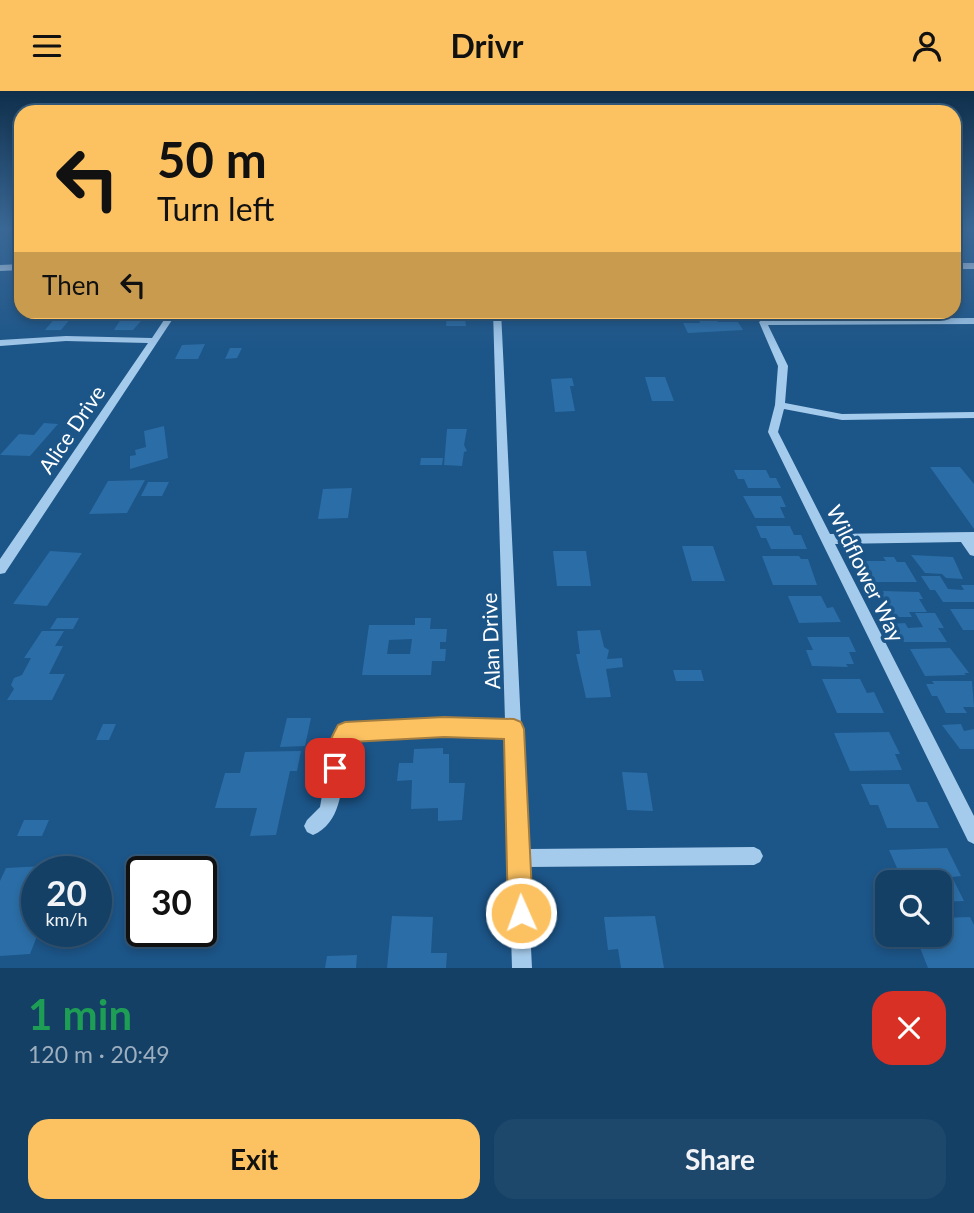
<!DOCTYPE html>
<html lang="en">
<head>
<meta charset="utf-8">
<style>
	body { margin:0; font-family:Lato,sans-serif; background:#1e476c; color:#f1f3f6; height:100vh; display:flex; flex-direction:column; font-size:26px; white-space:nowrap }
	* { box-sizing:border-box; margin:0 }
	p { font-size:23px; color:#9dafbf }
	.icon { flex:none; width:38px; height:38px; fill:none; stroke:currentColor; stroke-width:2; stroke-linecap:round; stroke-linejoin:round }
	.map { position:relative; height:877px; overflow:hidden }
	.panel { display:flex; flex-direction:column; background:#154066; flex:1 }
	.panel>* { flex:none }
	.hud { position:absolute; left:14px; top:14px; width:947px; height:214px; border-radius:21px; box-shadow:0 4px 10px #0003,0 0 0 2px #34597a; background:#fcc262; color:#111; overflow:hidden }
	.fabs { position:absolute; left:875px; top:779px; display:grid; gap:14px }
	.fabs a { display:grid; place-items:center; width:77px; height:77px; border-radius:14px; background:#154066; box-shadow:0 4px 10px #0003,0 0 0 2px #34597a; font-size:35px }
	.speed { position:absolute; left:21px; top:765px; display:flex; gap:14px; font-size:35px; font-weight:700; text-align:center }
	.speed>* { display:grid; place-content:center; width:91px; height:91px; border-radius:50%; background:#154066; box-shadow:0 4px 10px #0003,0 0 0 2px #34597a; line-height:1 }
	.speed small { font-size:18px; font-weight:400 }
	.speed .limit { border:4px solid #111; border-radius:10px; background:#fff; color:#111 }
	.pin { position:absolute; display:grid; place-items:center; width:60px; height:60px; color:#fff; margin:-30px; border-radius:14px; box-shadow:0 4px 10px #0006 }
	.me { position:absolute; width:77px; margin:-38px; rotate:358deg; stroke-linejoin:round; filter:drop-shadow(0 0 5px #0008) }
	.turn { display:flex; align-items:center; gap:24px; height:147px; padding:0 28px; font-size:32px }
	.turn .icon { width:91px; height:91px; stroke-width:2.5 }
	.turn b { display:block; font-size:49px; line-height:60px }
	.then { display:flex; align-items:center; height:66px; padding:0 28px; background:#0003; gap:14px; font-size:26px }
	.round { display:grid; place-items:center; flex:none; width:74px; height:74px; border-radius:21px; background:#1e476c }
	.headline { display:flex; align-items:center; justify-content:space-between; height:119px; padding:0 28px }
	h1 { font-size:42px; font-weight:700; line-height:52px; color:#1e9e55 }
	.cta { display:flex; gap:14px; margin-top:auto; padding:14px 28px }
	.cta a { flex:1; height:80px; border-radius:21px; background:#fcc262; color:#111; font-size:28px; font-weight:700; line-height:80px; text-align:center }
	.cta a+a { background:#1e476c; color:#f1f3f6 }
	header { display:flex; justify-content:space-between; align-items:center; height:91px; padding:0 28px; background:#fcc262; color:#111; font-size:32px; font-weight:700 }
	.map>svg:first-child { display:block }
	.building { fill:#2b6da6; fill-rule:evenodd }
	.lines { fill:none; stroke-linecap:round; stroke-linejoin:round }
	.minor { fill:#a5cbec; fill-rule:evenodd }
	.major { fill:#eaf4ff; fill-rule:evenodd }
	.route { fill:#fcc262; stroke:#a47e40; stroke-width:2 }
	.labels { text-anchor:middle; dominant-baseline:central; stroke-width:7; stroke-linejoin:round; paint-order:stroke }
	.street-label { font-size:21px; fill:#fff; stroke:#1c5588 }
</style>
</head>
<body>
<header><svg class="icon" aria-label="menu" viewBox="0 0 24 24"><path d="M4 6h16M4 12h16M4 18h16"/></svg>Drivr<svg class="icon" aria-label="person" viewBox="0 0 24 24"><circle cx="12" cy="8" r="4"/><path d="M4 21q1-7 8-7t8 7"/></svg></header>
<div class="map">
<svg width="974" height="877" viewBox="0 0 974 877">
	<rect width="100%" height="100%" fill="#1c5588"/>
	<g class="building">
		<polygon points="61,220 77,220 61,239 45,239"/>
		<polygon points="126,220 146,220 148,222 133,239 114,239"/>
		<polygon points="447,220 471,220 471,225 460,225 460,227 465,227 466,235 446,235"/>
		<polygon points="696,221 713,221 718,231 738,231 743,239 688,242 683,232 700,232"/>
		<polygon points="205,253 198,268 175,268 182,254"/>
		<polygon points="230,257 242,257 237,267 225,268"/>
		<polygon points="645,286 665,286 674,310 652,310"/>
		<polygon points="572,287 574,295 570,295 575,320 555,321 551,288"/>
		<polygon points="44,332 58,333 30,365 0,364 19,343 34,344"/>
		<polygon points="164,335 168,367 130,378 130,365 136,364 135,359 146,356 144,340"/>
		<polygon points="447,338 467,338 464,354 467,360 464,361 462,375 444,374"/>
		<polygon points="421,367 443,367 442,374 420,374"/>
		<polygon points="930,376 960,376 974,393 974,438"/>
		<polygon points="734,379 766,379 770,387 776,387 781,397 748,397 744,388 738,388"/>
		<polygon points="145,389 127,422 89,423 108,390"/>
		<polygon points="148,391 169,391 162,405 141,405"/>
		<polygon points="352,397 348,427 318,428 323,398"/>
		<polygon points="743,405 781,405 786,416 780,416 785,427 755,427"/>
		<polygon points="756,435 790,435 794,444 801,444 807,458 771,458 766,447 761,447"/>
		<polygon points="682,455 713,455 725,490 692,490"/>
		<polygon points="50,460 82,462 47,515 13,513"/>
		<polygon points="553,460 586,460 591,495 557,495"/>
		<polygon points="911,464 953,466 963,488 946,487 942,483 925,482"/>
		<polygon points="762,465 799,465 801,468 808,468 817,494 773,494"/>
		<polygon points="883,466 894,466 897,471 905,471 917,491 875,491 864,470 886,470"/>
		<polygon points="921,485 940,485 948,498 964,499 961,494 974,494 974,511 943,511 935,499 930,499"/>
		<polygon points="883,500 919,501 923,508 919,508 927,521 909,521 912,526 894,526 878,503 884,503"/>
		<polygon points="788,505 821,505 827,517 833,516 841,531 799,532"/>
		<polygon points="950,518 974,518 974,539 963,539"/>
		<polygon points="915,522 935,522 944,537 938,537 947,551 904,551 889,533 905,532 908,537 923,536"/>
		<polygon points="57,527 79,527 73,538 50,538"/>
		<path d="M415,527H431L430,538H447L446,551H440V558H446L445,570H432L431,584H362L369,534H415ZM412,548L410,563H387L389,549Z"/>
		<polygon points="600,539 604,556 609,559 607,568 622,567 623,576 606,578 611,606 586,607 576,563 580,563 577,540"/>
		<polygon points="42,540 64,540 55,555 63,555 49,583 65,583 52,609 7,609 14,598 11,594 14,587 22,584 31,567 24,567"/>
		<polygon points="807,546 849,546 856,561 849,561 854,573 846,573 848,576 812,575 806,559 813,559"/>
		<polygon points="950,557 969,582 964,582 966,584 925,585 910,558"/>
		<polygon points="673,579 701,579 704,590 676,590"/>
		<polygon points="822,588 860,588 867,602 874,601 884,622 837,622"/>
		<polygon points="932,590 972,590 974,616 963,616 967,622 946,622 937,605 932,605 926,593 934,593"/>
		<polygon points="287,627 311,627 305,655 280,656"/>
		<polygon points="103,633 116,633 109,649 96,649"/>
		<polygon points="961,633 964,640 974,638 974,658 960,658 942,634"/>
		<polygon points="889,641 900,663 895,663 902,679 850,680 834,642"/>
		<polygon points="443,657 443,663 449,663 449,692 465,692 462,729 438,730 438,717 411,718 412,689 397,690 399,672 413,672 414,658"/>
		<polygon points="301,660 297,680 290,680 276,744 250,745 257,717 215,717 225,682 240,682 245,661"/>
		<polygon points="622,681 647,682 653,720 627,719"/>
		<polygon points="861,693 909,693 917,711 927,711 939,737 887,737 878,714 870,714"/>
		<polygon points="24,729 49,729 42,745 17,745"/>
		<polygon points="947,757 961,785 952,786 964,810 940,811 940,791 896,791 890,778 897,777 889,759"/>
		<polygon points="63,774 61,780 37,780 34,818 37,818 37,840 39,840 30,863 0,865 0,790 6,777"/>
		<polygon points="392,825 433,826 431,862 447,862 446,877 387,877"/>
		<polygon points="655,825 664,877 621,877 618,858 608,859 604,826"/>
		<polygon points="970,826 974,834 974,877 928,877 915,844 940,844 940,827"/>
		<polygon points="357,864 356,877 325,877 327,865"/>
	</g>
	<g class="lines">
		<g class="minor">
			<polygon points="170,220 178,220 5,482 0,483 0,468 148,252 66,250 0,255 0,249 66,245 152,247"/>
			<path d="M493,220H501L527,758L754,756L760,759L763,765L760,771L754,774L527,776L532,877H512L505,646L444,644L350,649L346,657C342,686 345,731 313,744L307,741L304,735L307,729L320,716L330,656L339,635L345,633L444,628L505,630Z"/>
			<polygon points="974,227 974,233 768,234 788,275 785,312 842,323 974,321 974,327 842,329 784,318 778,341 830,443 974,441 974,465 970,464 961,451 835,453 974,725 974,753 968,750 768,341 775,314 778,275 759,231 763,228"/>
		</g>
		<g class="major">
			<rect x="954" y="172" width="20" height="6"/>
			<polygon points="21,173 21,179 0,180 0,174"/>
		</g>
	</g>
	<linearGradient id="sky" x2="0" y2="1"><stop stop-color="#0f2f4b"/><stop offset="0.53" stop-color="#3a6896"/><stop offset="1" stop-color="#3a6896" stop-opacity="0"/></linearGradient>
	<rect width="974" height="260" fill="url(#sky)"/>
	<path class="route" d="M444,626L514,628L521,631L524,638L533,822L529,831L521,835L512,831L508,822L504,648L444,646L351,651L342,685L335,688L327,685C320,668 330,649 338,634L345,631Z"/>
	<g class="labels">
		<g class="street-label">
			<text transform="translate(71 338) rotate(-56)">Alice Drive</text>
			<text transform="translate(866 482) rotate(64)">Wildflower Way</text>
			<text transform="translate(490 550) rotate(-92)">Alan Drive</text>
		</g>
	</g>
</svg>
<div class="fabs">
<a><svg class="icon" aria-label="search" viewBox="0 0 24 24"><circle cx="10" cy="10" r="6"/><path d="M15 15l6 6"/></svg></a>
</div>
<div class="speed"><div>20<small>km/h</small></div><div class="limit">30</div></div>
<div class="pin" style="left:335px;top:677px;background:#d93025"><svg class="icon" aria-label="arrive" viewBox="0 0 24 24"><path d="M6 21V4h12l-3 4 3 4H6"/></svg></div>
<svg class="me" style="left:521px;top:822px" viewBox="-20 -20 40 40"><circle r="17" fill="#fcc262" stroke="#fff" stroke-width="3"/><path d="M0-11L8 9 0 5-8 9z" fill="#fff"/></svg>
<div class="hud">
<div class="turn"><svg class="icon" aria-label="left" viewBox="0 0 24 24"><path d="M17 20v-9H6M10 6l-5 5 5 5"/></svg><div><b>50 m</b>Turn left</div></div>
<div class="then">Then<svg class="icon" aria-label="left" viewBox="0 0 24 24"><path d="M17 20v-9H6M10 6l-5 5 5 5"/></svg></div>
</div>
</div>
<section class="panel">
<div class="headline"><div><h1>1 min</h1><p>120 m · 20:49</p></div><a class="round" style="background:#d93025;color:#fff"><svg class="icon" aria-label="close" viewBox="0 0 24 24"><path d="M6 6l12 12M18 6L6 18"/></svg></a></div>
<div class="cta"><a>Exit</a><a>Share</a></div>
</section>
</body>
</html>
